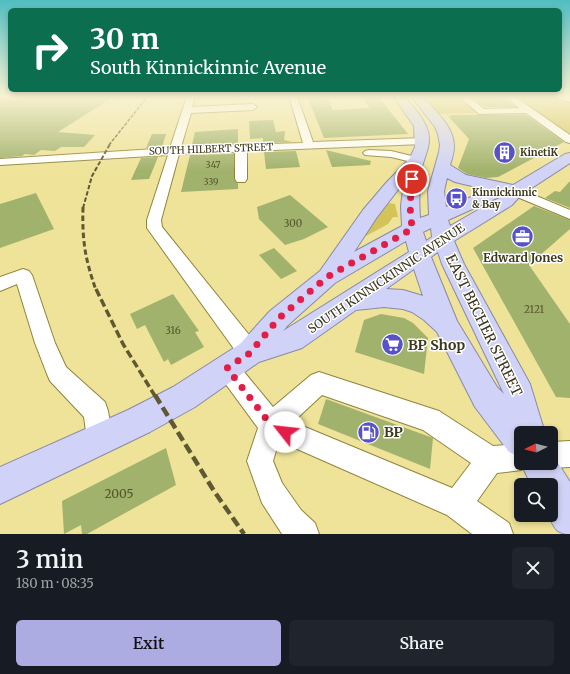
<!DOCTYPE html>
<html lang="en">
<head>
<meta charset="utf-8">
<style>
	body { margin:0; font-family:Merriweather,serif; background:#20242c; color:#f1f3f6; height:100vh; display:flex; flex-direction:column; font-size:15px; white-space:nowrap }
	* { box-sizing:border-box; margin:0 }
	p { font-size:13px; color:#9ea1a6 }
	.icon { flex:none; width:22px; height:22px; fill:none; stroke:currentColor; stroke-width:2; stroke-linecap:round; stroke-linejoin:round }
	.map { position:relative; height:534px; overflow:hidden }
	.panel { display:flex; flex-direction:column; background:#171b24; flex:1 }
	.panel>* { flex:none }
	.banner { position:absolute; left:8px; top:8px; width:554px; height:84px; border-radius:6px; box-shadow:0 2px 6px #0003; background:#0b6e4f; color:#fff; overflow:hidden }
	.needle { width:26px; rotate:264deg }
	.controls { position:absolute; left:514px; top:426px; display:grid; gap:8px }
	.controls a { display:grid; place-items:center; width:44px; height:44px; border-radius:6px; background:#171b24; box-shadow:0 2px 6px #0003; font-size:20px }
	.pin { position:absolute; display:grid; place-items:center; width:34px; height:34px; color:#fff; margin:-17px; border:2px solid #fff; border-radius:50%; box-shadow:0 1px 4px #0007 }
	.me { position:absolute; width:44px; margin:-22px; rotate:299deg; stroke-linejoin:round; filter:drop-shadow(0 0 3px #0008) }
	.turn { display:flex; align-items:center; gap:14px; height:84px; padding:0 16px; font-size:18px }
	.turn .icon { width:52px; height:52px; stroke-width:2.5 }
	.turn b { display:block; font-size:28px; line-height:34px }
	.round { display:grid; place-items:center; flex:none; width:42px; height:42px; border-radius:6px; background:#20242c }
	.headline { display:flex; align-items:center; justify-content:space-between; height:68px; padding:0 16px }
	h1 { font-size:24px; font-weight:600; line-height:30px }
	.primary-button { display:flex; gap:8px; margin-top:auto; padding:8px 16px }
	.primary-button a { flex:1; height:46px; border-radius:6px; background:#acabe2; color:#111; font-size:16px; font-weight:600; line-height:46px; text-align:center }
	.primary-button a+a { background:#20242c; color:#f1f3f6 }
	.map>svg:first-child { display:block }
	.green { fill:#d4c359 }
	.building { fill:#a1b26c }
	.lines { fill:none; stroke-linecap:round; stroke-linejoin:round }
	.minor-casing { stroke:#90843b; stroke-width:2 }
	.major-casing { stroke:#888aa6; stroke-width:2 }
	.minor { fill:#fff; fill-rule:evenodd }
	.major { fill:#d0d3f7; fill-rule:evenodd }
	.rail-far4 { stroke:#5f5832; stroke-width:1.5; stroke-dasharray:3.5 1.5; stroke-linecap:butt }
	.rail-far3 { stroke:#5f5832; stroke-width:2; stroke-dasharray:4.5 2; stroke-linecap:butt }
	.rail-far2 { stroke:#5f5832; stroke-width:3; stroke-dasharray:5.5 3; stroke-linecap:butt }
	.rail-far1 { stroke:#5f5832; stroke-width:3.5; stroke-dasharray:8 3.5; stroke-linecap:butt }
	.rail { stroke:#5f5832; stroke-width:4.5; stroke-dasharray:10 4.5; stroke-linecap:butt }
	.route { stroke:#e11d48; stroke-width:7; stroke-dasharray:0 12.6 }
	.labels { text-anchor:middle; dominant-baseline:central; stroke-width:3; stroke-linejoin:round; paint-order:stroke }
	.far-number-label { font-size:9px; fill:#55562e }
	.far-street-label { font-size:10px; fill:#3c3719; stroke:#fff }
	.far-poi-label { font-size:10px; font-weight:bold; fill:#3c3719; stroke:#fff; text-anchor:start }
	.number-label { font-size:10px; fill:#55562e }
	.poi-label { font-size:12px; font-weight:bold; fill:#3c3719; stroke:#fff }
	.street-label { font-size:12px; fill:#3c3719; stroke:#fff }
	.near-number-label { font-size:12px; fill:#55562e }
	.near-street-label { font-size:14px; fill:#3c3719; stroke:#fff }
	.near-poi-label { font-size:14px; font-weight:bold; fill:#3c3719; stroke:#fff; text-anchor:start }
</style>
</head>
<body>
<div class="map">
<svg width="570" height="534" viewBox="0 0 570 534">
	<rect width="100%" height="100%" fill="#efe399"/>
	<g class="green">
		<polygon points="423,96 460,96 478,113 439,114"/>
		<polygon points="511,96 547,96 570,101 570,138"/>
		<polygon points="388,203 395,204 398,217 393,217 388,224 366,236 363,234"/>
	</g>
	<g class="building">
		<polygon points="29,96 115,96 58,132 95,135 84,147 61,147 55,151 41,150 34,155 25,154 22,156 0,158 0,99 26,98"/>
		<polygon points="361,96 378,96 408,134 324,138 308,98 326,97 333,110 370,108"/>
		<polygon points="500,96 515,107 485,107 471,97"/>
		<polygon points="450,115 526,115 564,142 498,177 486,178 467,174 458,168 469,139 448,116 451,116"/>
		<polygon points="273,120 276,132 285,131 284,140 292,142 263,143 263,138 250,139 249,121"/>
		<polygon points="238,129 238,144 192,145 195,132"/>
		<polygon points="152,134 166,134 162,147 146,148"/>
		<polygon points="326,150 371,161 370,165 332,167"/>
		<polygon points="296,151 300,167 266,169 264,152"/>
		<polygon points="234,154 234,179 238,184 238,189 181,192 190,155"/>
		<polygon points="158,157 149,179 131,180 141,158"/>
		<polygon points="570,181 570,208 545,198 555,191 560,192"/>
		<polygon points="36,193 54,229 0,248 0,204"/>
		<polygon points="290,195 328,227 304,239 285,245 259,219 257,207"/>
		<polygon points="534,206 570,220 570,229 529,265 570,324 570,398 556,397 473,248"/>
		<polygon points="274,248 297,271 281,279 259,255"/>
		<polygon points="173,294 199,331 195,332 204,347 171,365 168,359 164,362 145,325 137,329 130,314"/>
		<polygon points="381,314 404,318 413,323 428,338 424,374 355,352 364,320"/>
		<polygon points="326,399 433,438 430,469 318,424"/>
		<polygon points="166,448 176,485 87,534 82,534 81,525 64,534 62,501"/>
	</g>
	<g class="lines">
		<defs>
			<g id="minor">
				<polygon points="187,96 195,96 192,107 253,104 257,107 253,110 191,113 181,147 303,143 289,96 297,96 313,142 423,138 428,141 423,144 247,151 247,179 245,182 237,182 235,179 235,152 179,154 161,220 162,227 258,346 261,353 258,360 250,362 242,360 147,228 147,220 168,155 0,165 0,159 170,148"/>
				<polygon points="459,96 468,96 484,109 519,108 504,96 514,96 570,135 570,143 566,142 526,113 479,114"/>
				<polygon points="555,96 570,96 570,102 556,98"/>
				<polygon points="369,150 391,151 420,158 422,160 420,162 416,163 391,157 365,155 363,153 365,151"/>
				<polygon points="515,187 570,210 570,219 510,194 508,191 510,188"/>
				<polygon points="23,269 29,271 32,275 55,343 66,367 105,402 108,411 113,439 109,448 100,452 91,448 87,439 84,417 50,381 47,374 35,343 17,284 0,291 0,277"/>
				<path d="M227,358L235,361L273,407L311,375L319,372L439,411L493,446L521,444V463H532L530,466L521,470L497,473L477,501L509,523L513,534H472L447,515L279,441L273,461L282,483L301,510L315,523L319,534H282L262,503L247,461L258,428L219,375L216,368L219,361ZM322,395L423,430L471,463L452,488L293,422Z"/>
				<polygon points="570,441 570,467 551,468 542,464 541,463 551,463 551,442"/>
			</g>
			<g id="major">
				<path d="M393,96H404C411,105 422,116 426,126C434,142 424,156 421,171C419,187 419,203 420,218L429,215L428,191L439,152L440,145L438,134L435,127L411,96H422C434,110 454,126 454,146C454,153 452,159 450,165L466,175L513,185L565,154L570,153V163L521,195L512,205L454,241L464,264L530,384L545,433H521V457L509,452L475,407L437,332L424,320L412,312L403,309L384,307L356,310L302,348L259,362L195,407L150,432L0,504V467L128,410L173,387L240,344L270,311L320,271L363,210L386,183L410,158L415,147L414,126ZM447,178L455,182L489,190L446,207L444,191ZM404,182L401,206L402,226L354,252L377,217ZM497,198H499L450,226L448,220ZM431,228L432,237L426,241L423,232ZM406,241L409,252L283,331L288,325L335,283ZM438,252L442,264L504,394L497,387L457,321L431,257ZM414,269L423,296L403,290L386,289Z"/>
				<path d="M551,452L570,482V534C555,534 554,526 548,515H551V485H531L521,463H551Z"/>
			</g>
		</defs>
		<use href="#minor" class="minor-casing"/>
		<use href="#major" class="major-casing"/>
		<use href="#minor" class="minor"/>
		<use href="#major" class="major"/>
		<polyline class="rail-far4" points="109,145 148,96"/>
		<polyline class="rail-far3" points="83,208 92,176 110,144"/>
		<path class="rail-far2" d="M83,207C82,240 85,259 96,290"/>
		<polyline class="rail-far1" points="96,289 123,344 155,396"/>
		<polyline class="rail" points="155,395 214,491 244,534"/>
	</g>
	<linearGradient id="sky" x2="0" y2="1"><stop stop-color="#51bdc1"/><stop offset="0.56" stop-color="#f8f2d1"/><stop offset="1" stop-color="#f8f2d1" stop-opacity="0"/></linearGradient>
	<rect width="570" height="171" fill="url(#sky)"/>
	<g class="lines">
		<polyline class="route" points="285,432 271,425 227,368 250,353 279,318 327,277 412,229 410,206 412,179"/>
	</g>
	<defs>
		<symbol id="building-disc" viewBox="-11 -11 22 22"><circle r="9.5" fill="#5852ca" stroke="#fff"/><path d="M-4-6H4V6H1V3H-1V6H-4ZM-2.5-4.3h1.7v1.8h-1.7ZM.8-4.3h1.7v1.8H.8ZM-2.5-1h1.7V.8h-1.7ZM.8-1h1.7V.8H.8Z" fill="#fff"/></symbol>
		<symbol id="bus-disc" viewBox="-11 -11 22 22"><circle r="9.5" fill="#5852ca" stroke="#fff"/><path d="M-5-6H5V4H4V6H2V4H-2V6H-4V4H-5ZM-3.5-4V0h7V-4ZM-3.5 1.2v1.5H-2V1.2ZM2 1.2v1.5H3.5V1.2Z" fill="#fff"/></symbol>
		<symbol id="office-disc" viewBox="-11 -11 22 22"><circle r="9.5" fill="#5852ca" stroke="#fff"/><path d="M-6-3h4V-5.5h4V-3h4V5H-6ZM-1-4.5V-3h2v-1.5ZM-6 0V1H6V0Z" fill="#fff"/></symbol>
		<symbol id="supermarket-disc" viewBox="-11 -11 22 22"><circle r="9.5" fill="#5852ca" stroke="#fff"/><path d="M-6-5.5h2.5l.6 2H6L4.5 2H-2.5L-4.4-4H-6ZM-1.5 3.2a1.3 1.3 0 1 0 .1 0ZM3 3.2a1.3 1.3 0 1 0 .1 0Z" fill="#fff"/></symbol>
		<symbol id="fuel-disc" viewBox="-11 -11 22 22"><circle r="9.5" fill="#5852ca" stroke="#fff"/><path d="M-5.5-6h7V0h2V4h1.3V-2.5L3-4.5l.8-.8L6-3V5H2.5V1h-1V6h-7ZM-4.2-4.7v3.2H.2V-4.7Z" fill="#fff"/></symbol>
	</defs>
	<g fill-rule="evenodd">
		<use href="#building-disc" x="492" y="140" width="25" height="25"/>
		<use href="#bus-disc" x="444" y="186" width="25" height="25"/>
		<use href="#office-disc" x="510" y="224" width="25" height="25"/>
		<use href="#supermarket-disc" x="380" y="332" width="25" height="25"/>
		<use href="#fuel-disc" x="356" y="420" width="25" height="25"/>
	</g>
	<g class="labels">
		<g class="far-number-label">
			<text x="213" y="164">347</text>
			<text x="211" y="181">339</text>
		</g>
		<g class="far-street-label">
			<text transform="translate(211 149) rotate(-2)">SOUTH HILBERT STREET</text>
		</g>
		<g class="far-poi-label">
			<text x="520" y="152">KinetiK</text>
			<text x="472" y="192">Kinnickinnic<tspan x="472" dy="12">&amp; Bay</tspan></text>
		</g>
		<g class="number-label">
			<text x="293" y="223">300</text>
			<text x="534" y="309">2121</text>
			<text x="173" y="330">316</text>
		</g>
		<g class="poi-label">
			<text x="523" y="257">Edward Jones</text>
		</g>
		<g class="street-label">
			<text transform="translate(386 278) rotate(-34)">SOUTH KINNICKINNIC AVENUE</text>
		</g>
		<g class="near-number-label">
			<text x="119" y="493">2005</text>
		</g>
		<g class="near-street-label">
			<text transform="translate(484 325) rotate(64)">EAST BECHER STREET</text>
		</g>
		<g class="near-poi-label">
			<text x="408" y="345">BP Shop</text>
			<text x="384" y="432">BP</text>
		</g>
	</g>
</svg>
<div class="controls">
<a><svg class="needle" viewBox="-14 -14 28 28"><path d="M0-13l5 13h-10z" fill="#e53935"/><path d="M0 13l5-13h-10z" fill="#9ea1a6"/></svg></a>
<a><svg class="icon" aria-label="search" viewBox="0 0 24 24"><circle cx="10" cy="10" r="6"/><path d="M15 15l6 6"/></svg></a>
</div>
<div class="pin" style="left:412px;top:179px;background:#d93025"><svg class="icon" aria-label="arrive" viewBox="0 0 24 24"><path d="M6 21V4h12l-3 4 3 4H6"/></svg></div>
<svg class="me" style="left:285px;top:432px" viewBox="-20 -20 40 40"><circle r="19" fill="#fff"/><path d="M0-13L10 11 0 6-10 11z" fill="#e11d48"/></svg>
<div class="banner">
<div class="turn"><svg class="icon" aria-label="right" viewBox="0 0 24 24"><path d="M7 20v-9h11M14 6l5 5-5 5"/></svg><div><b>30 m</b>South Kinnickinnic Avenue</div></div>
</div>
</div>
<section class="panel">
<div class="headline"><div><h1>3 min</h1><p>180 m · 08:35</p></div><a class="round"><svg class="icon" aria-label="close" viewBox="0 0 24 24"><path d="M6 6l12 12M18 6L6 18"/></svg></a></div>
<div class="primary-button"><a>Exit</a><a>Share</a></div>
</section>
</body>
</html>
